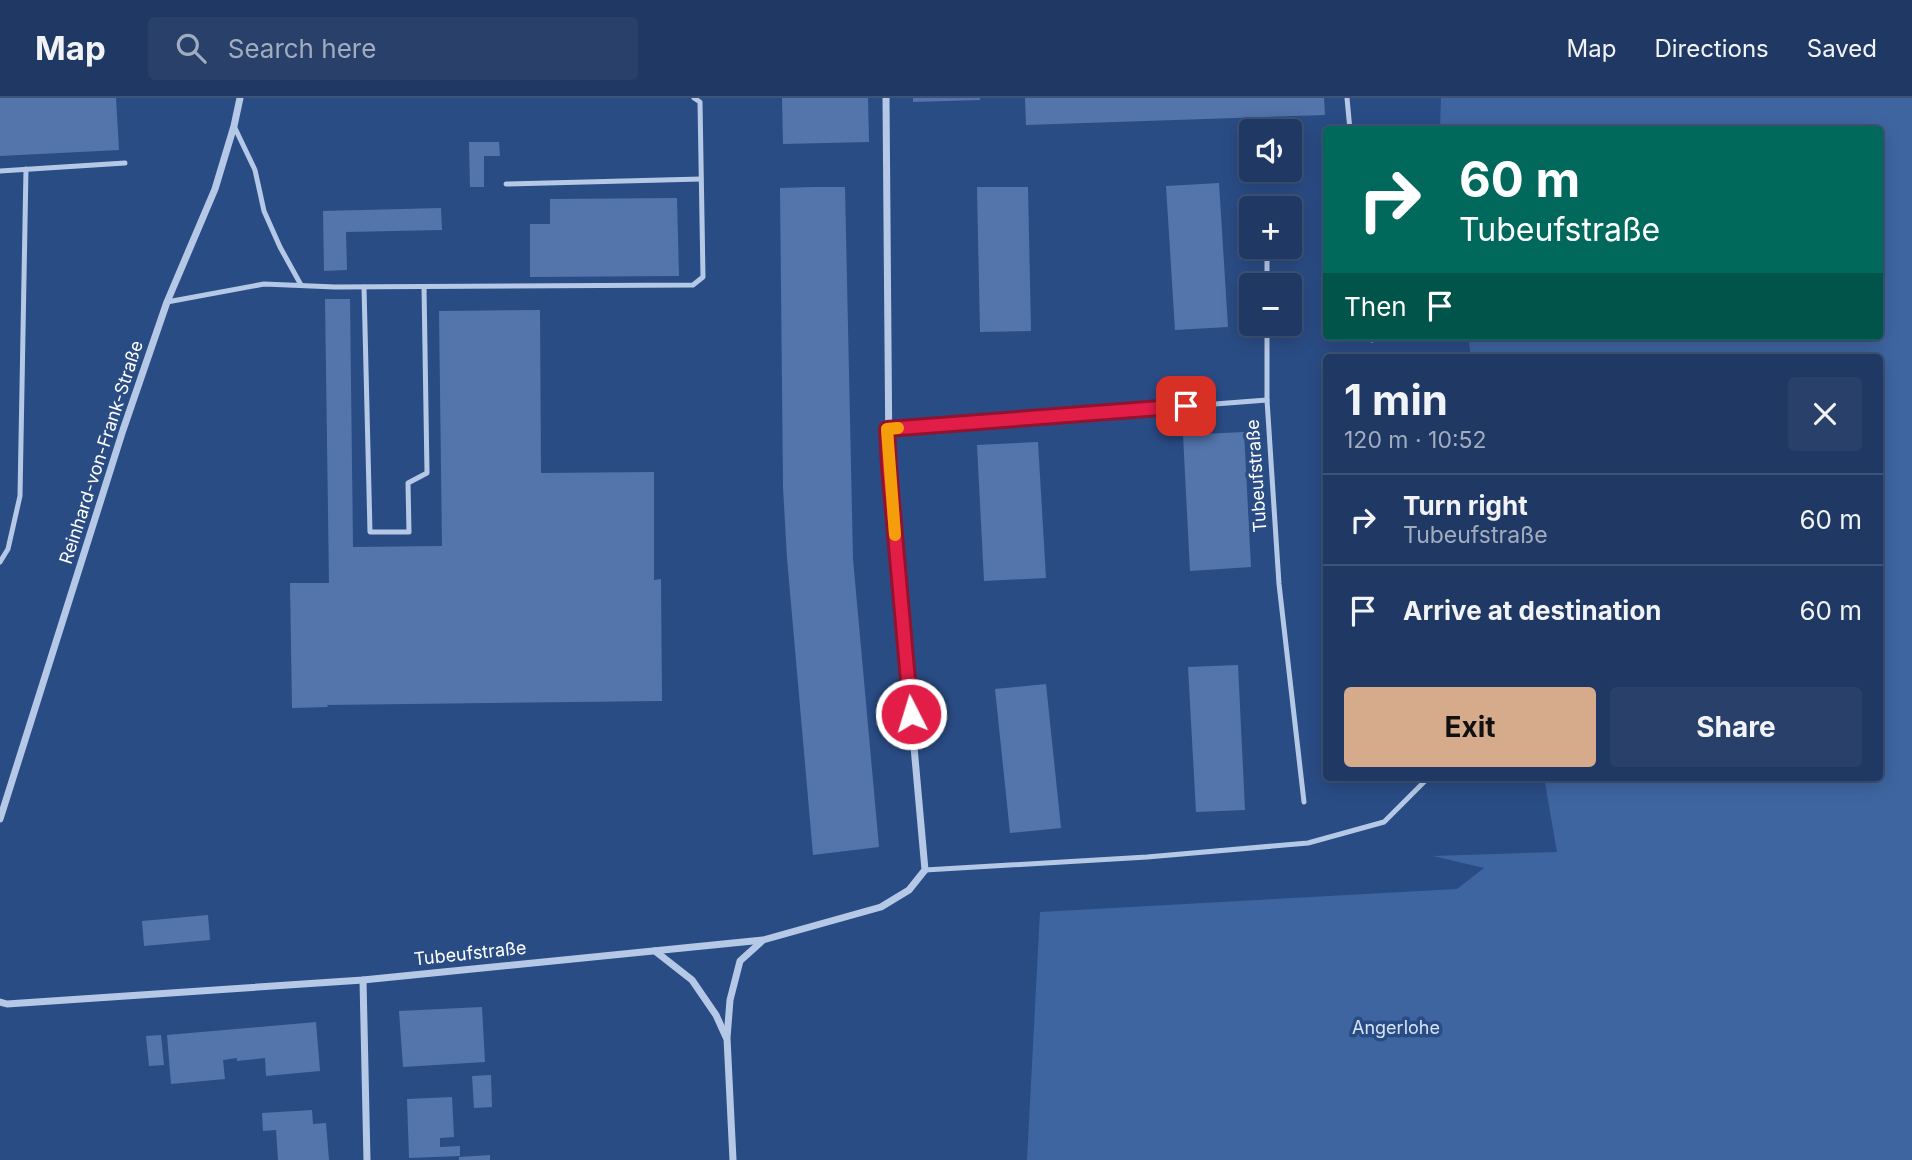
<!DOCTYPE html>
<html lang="en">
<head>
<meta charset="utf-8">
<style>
	body { margin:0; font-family:Inter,sans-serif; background:#28406a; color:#f1f3f6; height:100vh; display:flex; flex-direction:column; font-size:26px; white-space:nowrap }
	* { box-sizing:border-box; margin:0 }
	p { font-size:23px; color:#a2acbf }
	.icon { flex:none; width:38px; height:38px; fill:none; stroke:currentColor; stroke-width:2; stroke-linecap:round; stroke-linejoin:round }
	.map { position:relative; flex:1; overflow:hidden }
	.sheet { position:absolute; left:1323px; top:256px; width:560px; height:427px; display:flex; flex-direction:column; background:#203964; border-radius:7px; box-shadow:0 4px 18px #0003,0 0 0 2px #3d5378 }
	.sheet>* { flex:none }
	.guide { position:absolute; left:1323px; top:28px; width:560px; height:214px; border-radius:7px; box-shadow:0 4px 18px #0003,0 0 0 2px #3d5378; background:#00695c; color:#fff; overflow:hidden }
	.fabs { position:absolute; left:1239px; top:21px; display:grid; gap:14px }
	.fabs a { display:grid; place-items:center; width:63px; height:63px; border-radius:7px; background:#203964; box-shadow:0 4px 18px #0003,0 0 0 2px #3d5378; font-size:35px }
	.pin { position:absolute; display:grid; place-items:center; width:60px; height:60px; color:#fff; margin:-30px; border-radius:14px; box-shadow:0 4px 10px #0006 }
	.me { position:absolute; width:77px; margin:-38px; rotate:355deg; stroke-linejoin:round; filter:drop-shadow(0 0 5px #0008) }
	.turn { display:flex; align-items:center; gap:24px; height:147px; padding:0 21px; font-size:32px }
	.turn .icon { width:91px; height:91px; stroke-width:2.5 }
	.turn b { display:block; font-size:49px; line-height:60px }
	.then { display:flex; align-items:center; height:66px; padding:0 21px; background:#0003; gap:14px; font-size:26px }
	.round { display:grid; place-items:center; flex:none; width:74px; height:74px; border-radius:7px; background:#28406a }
	.headline { display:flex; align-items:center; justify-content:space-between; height:119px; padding:0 21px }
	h1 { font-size:42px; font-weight:700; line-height:52px }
	.button { display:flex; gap:14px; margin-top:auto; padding:14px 21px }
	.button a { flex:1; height:80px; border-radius:7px; background:#d6ab8b; color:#111; font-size:28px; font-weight:700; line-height:80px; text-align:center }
	.button a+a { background:#28406a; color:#f1f3f6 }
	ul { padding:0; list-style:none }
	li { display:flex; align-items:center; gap:21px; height:91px; padding:0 21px; border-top:2px solid #3d5378 }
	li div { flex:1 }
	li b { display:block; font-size:26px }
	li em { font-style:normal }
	header { display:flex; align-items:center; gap:42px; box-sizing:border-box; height:98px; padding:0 35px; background:#203964; border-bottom:2px solid #3d5378 }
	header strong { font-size:33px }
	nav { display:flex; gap:38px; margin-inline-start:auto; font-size:24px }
	.search { width:490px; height:63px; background:#28406a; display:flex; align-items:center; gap:18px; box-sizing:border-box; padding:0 24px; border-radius:7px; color:#a2acbf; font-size:26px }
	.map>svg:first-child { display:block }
	.green { fill:#3f65a1 }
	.building { fill:#5375ac }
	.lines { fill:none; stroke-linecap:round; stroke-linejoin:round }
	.service { stroke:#b5c9e7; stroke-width:5 }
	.minor { stroke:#b5c9e7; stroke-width:7 }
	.route-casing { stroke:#92132f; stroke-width:18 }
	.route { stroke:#e11d48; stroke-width:12 }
	.slow { stroke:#f59e0b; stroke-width:12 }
	.labels { text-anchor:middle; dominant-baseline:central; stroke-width:7; stroke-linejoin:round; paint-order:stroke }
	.street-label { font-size:18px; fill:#fff; stroke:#2a4c85 }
	.park-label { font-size:18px; fill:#d8e4f6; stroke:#2a4c85 }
</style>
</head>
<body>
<header>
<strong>Map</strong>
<div class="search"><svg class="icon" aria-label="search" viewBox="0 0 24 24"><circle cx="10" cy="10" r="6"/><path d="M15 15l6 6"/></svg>Search here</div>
<nav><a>Map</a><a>Directions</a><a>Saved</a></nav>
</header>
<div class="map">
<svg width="1912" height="1062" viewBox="0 0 1912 1062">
	<rect width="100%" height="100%" fill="#2a4c85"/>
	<polygon class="green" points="1441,0 1912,0 1912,1062 1027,1062 1040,814 1457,791 1484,770 1433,758 1557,754 1544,679 1880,679 1880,259 1471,259 1468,238 1880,238 1880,32 1440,31"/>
	<g class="building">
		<polygon points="0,0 116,0 119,52 0,58"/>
		<polygon points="782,0 868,0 869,44 783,46"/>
		<polygon points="913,0 980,0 980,2 913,4"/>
		<polygon points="1025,0 1324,0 1325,17 1026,27"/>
		<polygon points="469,44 499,44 500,58 484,58 484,89 470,89"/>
		<polygon points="1219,85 1228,229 1175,232 1166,88"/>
		<polygon points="813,89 845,89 853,461 879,749 813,757 787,460 783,389 780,90"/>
		<polygon points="977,89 1028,89 1031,233 980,234"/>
		<polygon points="677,100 679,178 530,179 530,126 550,126 550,101"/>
		<polygon points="441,110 442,132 346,134 347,172 324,173 323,113"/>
		<polygon points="325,201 350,201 353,449 442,448 439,213 540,212 541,375 654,374 654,482 661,481 662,603 327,607 328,609 292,610 290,485 329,485"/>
		<polygon points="1244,334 1251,469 1190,473 1183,337"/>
		<polygon points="1038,344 1046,480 984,483 977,347"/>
		<polygon points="1238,567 1245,712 1196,714 1188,569"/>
		<polygon points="1046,586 1061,730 1010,735 995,591"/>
		<polygon points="208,817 210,842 144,848 142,823"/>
		<polygon points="482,909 485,964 403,969 399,913"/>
		<polygon points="316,924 320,973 266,978 265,960 237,963 237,960 223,962 225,981 171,986 167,937"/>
		<polygon points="161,937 164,967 149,968 146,938"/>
		<polygon points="491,977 492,1009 474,1010 472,978"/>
		<polygon points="452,999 454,1039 440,1040 440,1049 460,1048 460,1058 409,1060 407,1001"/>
		<polygon points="312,1012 313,1026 326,1025 329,1062 278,1062 276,1032 263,1033 262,1015"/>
		<polygon points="490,1057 490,1062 459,1062 459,1059"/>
	</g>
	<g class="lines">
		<g class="service">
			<polyline points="1347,0 1350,32"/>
			<polyline points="234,28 255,72 264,113 280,149 301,187"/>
			<polyline points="0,73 125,65"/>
			<polyline points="506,86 701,81"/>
			<polyline points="1267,149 1267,187"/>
			<polyline points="364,189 370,434 409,434 408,385 427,375 424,189"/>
			<polyline points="167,204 264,186 335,189 693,187 703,179 700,4 694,0"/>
			<polyline points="1267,226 1267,302"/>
			<polyline points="1371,238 1372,242"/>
			<polyline points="887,331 1267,302 1279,486 1304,704"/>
			<polyline points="0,464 8,451 20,398 26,71"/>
			<polyline points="925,772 1147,759 1308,745 1384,724 1429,679"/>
		</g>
		<g class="minor">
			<polyline points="0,721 123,332 167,204 215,91 234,28 240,0"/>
			<polyline points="655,853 692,882 716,917 726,939"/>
			<polyline points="363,882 367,1062"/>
			<polyline points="0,904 7,906 363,882 763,842 881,809 909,792 925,772 889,369 886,0"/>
			<polyline points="733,1062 727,940 730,902 740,863 762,843"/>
		</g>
	</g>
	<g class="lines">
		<defs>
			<polyline id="route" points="911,616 889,369 887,331 1186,308"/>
		</defs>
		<use href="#route" class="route-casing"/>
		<use href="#route" class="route"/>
		<polyline class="slow" points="895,437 887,331 898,330"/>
	</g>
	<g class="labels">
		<g class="street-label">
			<text transform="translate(101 354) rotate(-72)">Reinhard-von-Frank-Straße</text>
			<text transform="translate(1256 378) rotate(-94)">Tubeufstraße</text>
			<text transform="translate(470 855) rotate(-6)">Tubeufstraße</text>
		</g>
		<g class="park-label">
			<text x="1396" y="929">Angerlohe</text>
		</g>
	</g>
</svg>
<div class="fabs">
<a><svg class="icon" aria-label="sound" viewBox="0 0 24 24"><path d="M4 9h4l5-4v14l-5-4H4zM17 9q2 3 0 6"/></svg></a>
<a>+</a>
<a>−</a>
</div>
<div class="pin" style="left:1186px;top:308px;background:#d93025"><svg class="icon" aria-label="arrive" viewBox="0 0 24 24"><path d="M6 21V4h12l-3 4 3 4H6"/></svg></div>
<svg class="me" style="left:911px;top:616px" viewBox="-20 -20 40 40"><circle r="17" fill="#e11d48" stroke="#fff" stroke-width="3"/><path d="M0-11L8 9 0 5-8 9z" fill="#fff"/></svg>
<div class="guide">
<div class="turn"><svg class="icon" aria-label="right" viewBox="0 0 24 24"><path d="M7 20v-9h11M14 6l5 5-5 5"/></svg><div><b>60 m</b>Tubeufstraße</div></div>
<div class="then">Then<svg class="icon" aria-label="arrive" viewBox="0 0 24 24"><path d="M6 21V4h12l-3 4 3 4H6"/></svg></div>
</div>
<section class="sheet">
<div class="headline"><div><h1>1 min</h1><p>120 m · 10:52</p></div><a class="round"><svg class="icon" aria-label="close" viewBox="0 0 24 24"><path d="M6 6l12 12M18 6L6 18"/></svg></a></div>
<ul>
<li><svg class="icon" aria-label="right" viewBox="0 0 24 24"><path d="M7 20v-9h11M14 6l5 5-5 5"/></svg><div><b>Turn right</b><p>Tubeufstraße</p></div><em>60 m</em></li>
<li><svg class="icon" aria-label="arrive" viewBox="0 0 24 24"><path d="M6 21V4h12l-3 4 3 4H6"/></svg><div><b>Arrive at destination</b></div><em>60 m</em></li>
</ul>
<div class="button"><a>Exit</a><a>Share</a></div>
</section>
</div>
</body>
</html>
